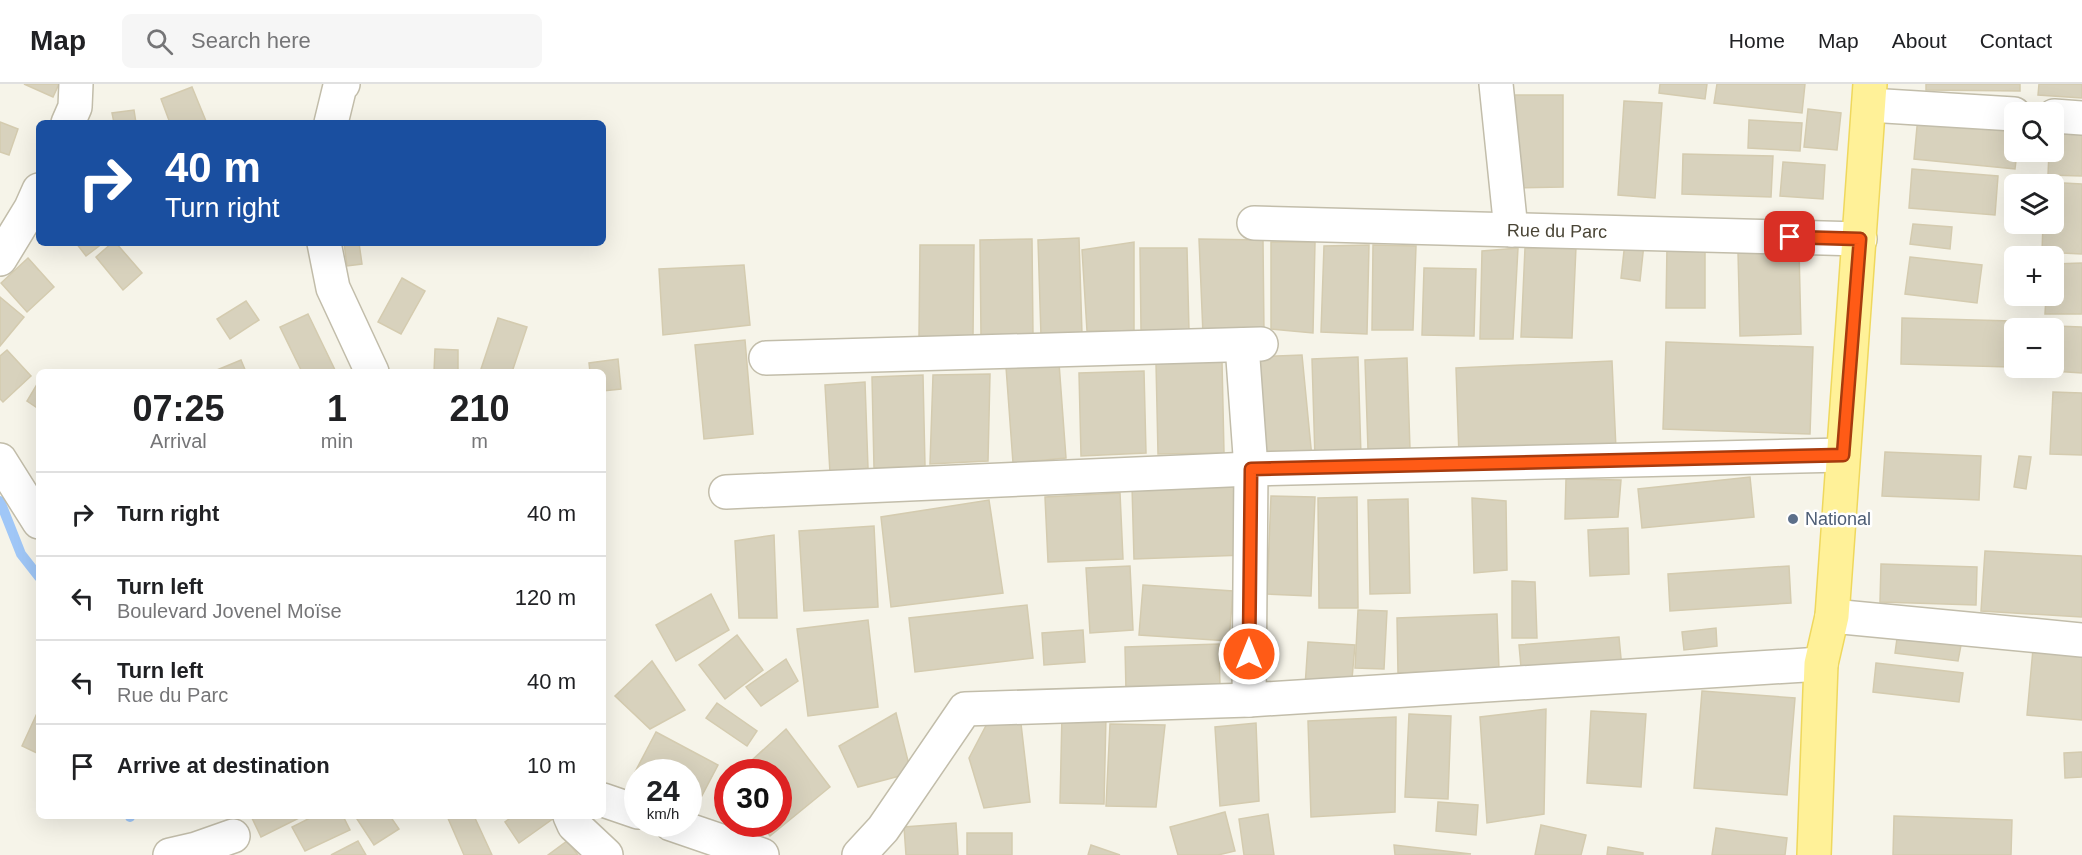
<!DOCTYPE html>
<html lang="en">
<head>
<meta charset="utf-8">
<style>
	body { margin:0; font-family:Arial,sans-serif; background:#f6f6f6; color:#202124; height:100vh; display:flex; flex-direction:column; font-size:22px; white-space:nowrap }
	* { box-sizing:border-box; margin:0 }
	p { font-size:20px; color:#757577 }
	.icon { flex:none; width:33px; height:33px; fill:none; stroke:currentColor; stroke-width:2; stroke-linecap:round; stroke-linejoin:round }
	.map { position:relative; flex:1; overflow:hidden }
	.panel { position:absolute; left:36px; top:285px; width:570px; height:450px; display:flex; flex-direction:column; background:#fff; border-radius:9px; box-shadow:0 6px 24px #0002 }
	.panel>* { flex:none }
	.guide { position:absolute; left:36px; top:36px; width:570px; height:126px; border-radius:9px; box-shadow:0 6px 24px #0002; background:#1a4fa0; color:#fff; overflow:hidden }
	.buttons { position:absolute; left:2004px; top:18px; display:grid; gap:12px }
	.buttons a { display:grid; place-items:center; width:60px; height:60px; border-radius:9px; background:#fff; box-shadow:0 6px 24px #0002; font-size:30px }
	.speed { position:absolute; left:624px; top:675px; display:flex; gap:12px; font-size:30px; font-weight:700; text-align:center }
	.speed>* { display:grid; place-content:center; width:78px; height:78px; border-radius:50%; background:#fff; box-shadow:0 6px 24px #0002; line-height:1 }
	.speed small { font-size:15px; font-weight:400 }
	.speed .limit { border:9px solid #d22; background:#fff; color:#111 }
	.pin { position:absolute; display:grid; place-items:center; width:51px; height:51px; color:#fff; margin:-26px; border-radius:12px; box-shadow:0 3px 9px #0006 }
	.me { position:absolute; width:66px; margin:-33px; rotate:0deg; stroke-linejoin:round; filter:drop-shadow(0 0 4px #0008) }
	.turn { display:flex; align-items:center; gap:21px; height:126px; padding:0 30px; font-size:27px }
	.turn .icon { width:78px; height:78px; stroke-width:2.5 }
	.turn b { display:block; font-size:42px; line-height:51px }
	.eta { display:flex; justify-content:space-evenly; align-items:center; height:102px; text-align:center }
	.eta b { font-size:36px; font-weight:600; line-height:42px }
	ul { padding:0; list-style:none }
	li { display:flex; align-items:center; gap:18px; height:84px; padding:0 30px; border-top:2px solid #e0e0e0 }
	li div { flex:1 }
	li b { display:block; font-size:22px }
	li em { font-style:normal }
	header { display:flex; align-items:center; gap:36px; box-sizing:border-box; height:84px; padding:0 30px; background:#fff; border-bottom:2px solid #e0e0e0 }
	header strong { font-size:28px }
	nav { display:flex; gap:33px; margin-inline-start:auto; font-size:21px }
	.search { width:420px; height:54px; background:#f6f6f6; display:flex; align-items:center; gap:15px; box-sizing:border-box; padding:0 21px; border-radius:9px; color:#757577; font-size:22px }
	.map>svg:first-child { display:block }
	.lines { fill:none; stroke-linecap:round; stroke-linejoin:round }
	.stream { stroke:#a0c7f7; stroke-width:10 }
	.building { fill:#d8d2bd; stroke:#d4cbaf; stroke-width:1.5 }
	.minor-casing { stroke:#c2bdaa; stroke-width:36 }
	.primary-casing { stroke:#efd85d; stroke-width:36 }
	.minor { stroke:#fff; stroke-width:33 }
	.primary { stroke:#fff198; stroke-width:33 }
	.route-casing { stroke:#a63b0e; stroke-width:15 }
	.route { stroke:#ff5b16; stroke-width:10 }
	.service-dot { fill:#5c6f8a; stroke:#fff; stroke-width:2 }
	.labels { text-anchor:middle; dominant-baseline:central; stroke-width:5; stroke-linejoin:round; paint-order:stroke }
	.street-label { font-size:18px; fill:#4a4536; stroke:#fff }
	.service-label { font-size:18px; fill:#4e5e75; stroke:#fff; text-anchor:start }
</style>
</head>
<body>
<header>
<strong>Map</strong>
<div class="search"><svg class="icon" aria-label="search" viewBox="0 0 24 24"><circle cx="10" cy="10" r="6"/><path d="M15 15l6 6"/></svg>Search here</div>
<nav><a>Home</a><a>Map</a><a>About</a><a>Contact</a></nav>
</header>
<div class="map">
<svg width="2082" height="771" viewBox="0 0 2082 771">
	<rect width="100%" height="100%" fill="#f6f4e9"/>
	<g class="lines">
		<g class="stream">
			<polyline points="0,417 21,470 39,493"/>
			<polyline points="130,733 130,732"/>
		</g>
	</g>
	<g class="building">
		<polygon points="24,0 59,0 53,13"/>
		<polygon points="1660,0 1707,0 1705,15 1659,9"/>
		<polygon points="1717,0 1805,0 1802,29 1714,19"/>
		<polygon points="1926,0 2020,0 2020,7 1926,6"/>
		<polygon points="2039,0 2082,0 2082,14 2038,11"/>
		<polygon points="192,3 206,37 201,39 170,39 161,15"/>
		<polygon points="1509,11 1563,11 1563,103 1509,104"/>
		<polygon points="1624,17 1662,19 1655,114 1618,111"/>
		<polygon points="1808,25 1841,29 1837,66 1804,63"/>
		<polygon points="134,26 136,39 114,39 112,29"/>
		<polygon points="1918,32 2014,42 2014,68 2017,68 2015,85 1914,75"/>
		<polygon points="1749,36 1802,39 1800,67 1748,64"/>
		<polygon points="0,38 18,45 9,71 0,68"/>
		<polygon points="2054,47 2082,48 2082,92 2048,91 2049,68 2054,68"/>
		<polygon points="1683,70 1773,72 1771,113 1682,110"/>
		<polygon points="1783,78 1825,81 1823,115 1780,112"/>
		<polygon points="1912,85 1998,92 1995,131 1909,124"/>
		<polygon points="2045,98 2082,100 2082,170 2042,168 2043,140 2054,140 2054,100 2045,100"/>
		<polygon points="1913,140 1952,143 1950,165 1910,160"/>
		<polygon points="1079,154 1082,250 1041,252 1038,156"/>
		<polygon points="1032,155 1033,252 981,253 980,156"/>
		<polygon points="1199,155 1263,156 1264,250 1203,250"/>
		<polygon points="1134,158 1134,248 1087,247 1082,166"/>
		<polygon points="1271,158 1315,158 1313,249 1271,245"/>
		<polygon points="1625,158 1644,160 1640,197 1621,194"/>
		<polygon points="76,159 103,159 86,172"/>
		<polygon points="112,159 116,159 142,189 123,206 96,173"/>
		<polygon points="344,159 359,159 362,180 347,182"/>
		<polygon points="920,161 974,161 973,253 919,253"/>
		<polygon points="1369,161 1367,250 1321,248 1324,162"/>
		<polygon points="1373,161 1416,162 1413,246 1372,246"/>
		<polygon points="1667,162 1705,162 1705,224 1666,224"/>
		<polygon points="1576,163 1572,254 1521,253 1525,164"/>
		<polygon points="1140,164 1187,164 1189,247 1141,246"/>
		<polygon points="1518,164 1513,255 1480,255 1482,167"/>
		<polygon points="1799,166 1801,250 1740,252 1738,168"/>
		<polygon points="1910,173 1982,181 1977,219 1905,210"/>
		<polygon points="28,174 54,203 27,228 1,199"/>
		<polygon points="2082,179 2082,230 2045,230 2046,212 2054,212 2054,180"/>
		<polygon points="744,181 750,241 663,251 659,185"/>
		<polygon points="1424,184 1476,185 1474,252 1422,251"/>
		<polygon points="402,194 425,207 401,250 378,238"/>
		<polygon points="0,213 24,233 0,262"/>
		<polygon points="246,217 259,236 230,255 217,235"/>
		<polygon points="308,230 336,288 302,288 280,243"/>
		<polygon points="498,234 527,243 512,288 480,288"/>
		<polygon points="1902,234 2012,237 2010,283 1901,280"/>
		<polygon points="2055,242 2082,243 2082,289 2053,287"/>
		<polygon points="745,256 753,350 704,355 695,261"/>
		<polygon points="1666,258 1813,263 1810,350 1663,345"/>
		<polygon points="435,265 458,266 458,288 434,288"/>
		<polygon points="7,266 31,292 3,318 0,315 0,272"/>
		<polygon points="1302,271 1312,374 1256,372 1250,273"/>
		<polygon points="1358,273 1361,372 1315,374 1312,275"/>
		<polygon points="1407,274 1410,365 1368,366 1365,276"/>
		<polygon points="618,275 621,305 603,307 603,288 590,288 589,279"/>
		<polygon points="241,276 246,288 212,288"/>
		<polygon points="1222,277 1224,369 1158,370 1156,279"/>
		<polygon points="1612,277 1616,365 1459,372 1456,284"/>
		<polygon points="1059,279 1066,374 1013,379 1006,283"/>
		<polygon points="1144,287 1146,369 1081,372 1079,289"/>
		<polygon points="990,290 988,377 930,380 933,291"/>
		<polygon points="923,291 925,382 874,384 872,293"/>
		<polygon points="39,297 39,325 27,317"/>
		<polygon points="865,298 868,384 830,389 825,301"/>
		<polygon points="2053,308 2082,309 2082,371 2050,370"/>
		<polygon points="1885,368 1981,372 1979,416 1882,412"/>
		<polygon points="2019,372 2031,373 2026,405 2014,403"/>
		<polygon points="1750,393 1754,433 1642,444 1638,405"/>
		<polygon points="1566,395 1621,396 1618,433 1565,435"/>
		<polygon points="1243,399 1245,471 1134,475 1132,402"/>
		<polygon points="1120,409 1123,475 1048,478 1045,413"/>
		<polygon points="1271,412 1315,413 1311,512 1267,510"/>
		<polygon points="1357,413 1358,524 1319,524 1318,414"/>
		<polygon points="1472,414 1506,417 1507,486 1474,489"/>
		<polygon points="1408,415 1410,509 1370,510 1368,416"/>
		<polygon points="989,416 1003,509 891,523 881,433"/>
		<polygon points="874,442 878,523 804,527 799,447"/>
		<polygon points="1628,444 1629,490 1590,492 1588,446"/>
		<polygon points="774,451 777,534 739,534 735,457"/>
		<polygon points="1985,467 2082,472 2082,533 1981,527"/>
		<polygon points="1881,480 1977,483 1976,521 1880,518"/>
		<polygon points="1130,482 1133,546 1090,549 1086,484"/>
		<polygon points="1789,482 1791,519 1670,527 1668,490"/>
		<polygon points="1512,497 1535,498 1537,554 1512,554"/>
		<polygon points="1143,501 1233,507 1229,557 1139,551"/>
		<polygon points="711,510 729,546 676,577 656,541"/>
		<polygon points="1027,521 1033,574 915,588 909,534"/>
		<polygon points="1358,526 1387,527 1384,585 1355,584"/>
		<polygon points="1497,530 1499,585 1398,589 1397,534"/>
		<polygon points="868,536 878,623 808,632 797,545"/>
		<polygon points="1716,544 1717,562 1684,566 1682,548"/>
		<polygon points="1083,546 1085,578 1044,581 1042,549"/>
		<polygon points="1898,547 1962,556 1958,577 1895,569"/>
		<polygon points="737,551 763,586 725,615 699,581"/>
		<polygon points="1619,553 1622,585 1522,594 1519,561"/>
		<polygon points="1308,558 1355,561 1351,606 1305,603"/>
		<polygon points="1219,560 1220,604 1126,607 1125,563"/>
		<polygon points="2033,565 2082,569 2082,636 2027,631"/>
		<polygon points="786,575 798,597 761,622 746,603"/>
		<polygon points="652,577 685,626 650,645 615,612"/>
		<polygon points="1876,579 1963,589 1959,618 1873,608"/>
		<polygon points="1702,607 1795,614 1787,711 1694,704"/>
		<polygon points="717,619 757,647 747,662 706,634"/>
		<polygon points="39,625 39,670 22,662"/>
		<polygon points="1546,625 1544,730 1487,739 1480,633"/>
		<polygon points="1591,627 1646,630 1641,703 1587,699"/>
		<polygon points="896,629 911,689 858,703 839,662"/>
		<polygon points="1409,630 1451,632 1448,715 1405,713"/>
		<polygon points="1020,631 1030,718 984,724 969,674 990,634"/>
		<polygon points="1062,631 1106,632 1104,720 1060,719"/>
		<polygon points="1396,633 1395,728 1311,733 1308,637"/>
		<polygon points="1256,639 1259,717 1220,722 1215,643"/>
		<polygon points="1110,640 1165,641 1156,723 1106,722"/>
		<polygon points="786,645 830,703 770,752 760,740 778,740 778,688 739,688"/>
		<polygon points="656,648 718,681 697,721 688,717 688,688 638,690 635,688"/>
		<polygon points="2082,668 2082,693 2065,694 2064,669"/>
		<polygon points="1438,718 1478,721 1476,751 1436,747"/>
		<polygon points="1225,728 1235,767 1218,771 1178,771 1170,743"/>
		<polygon points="1268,730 1274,771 1244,771 1239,735"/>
		<polygon points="251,732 303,732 261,753"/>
		<polygon points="314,732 343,732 350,746 305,767 292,743"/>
		<polygon points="355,732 390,732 399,745 374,761"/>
		<polygon points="447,732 474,732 492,771 464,771"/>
		<polygon points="513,732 553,732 554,734 519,759 505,738"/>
		<polygon points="1894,732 2012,736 2011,771 1893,771"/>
		<polygon points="956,739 958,771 906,771 904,743"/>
		<polygon points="1541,741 1586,751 1581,771 1535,771"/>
		<polygon points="1716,744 1787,754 1785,771 1712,771"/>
		<rect x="967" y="749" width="45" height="22"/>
		<polygon points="358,757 366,771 331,771"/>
		<polygon points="567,757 578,771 548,771"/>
		<polygon points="1091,761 1120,771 1088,771"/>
		<polygon points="1394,761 1471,770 1395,771"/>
		<polygon points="1608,763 1643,769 1643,771 1607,771"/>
	</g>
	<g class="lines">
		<defs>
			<g id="minor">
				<polyline points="1496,0 1511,146"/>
				<polyline points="1869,21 2014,30"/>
				<polyline points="2054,32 2082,34"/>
				<polyline points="68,39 75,23 76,0"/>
				<polyline points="331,39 340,2 343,0"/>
				<polyline points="1254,139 1860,155"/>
				<polyline points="324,159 333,204 372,288"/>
				<polyline points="0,175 31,124 39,106"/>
				<polyline points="1242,261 1251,385 1249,616"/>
				<polyline points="766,274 1261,260"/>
				<polyline points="0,376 39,438"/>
				<polyline points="726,408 1251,385 1843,371"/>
				<polyline points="1832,532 2082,556"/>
				<polyline points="603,716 638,728"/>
				<polyline points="570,732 574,741 606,771"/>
				<polyline points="671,740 762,771"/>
				<polyline points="170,771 196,765 233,752"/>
				<polyline points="859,771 883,745 965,625 1249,616 1821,580"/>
			</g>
			<polyline id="primary" points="1814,771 1821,580 1832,532 1870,0"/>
		</defs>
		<use href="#minor" class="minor-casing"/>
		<use href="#primary" class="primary-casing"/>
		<use href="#minor" class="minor"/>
		<use href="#primary" class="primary"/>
	</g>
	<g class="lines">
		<defs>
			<polyline id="route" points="1249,570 1251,385 1843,371 1860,155 1790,153"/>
		</defs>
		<use href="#route" class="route-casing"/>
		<use href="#route" class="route"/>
	</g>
	<circle class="service-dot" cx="1793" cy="435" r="6"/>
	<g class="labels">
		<g class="street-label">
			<text transform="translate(1557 147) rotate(1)">Rue du Parc</text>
		</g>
		<g class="service-label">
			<text x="1805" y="435">National</text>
		</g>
	</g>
</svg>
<div class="buttons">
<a><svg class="icon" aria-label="search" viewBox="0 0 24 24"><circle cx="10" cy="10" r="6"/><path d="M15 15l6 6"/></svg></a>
<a><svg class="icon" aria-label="layers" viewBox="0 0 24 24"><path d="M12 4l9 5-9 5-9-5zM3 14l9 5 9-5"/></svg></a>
<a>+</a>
<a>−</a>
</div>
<div class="speed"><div>24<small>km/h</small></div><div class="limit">30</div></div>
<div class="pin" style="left:1790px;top:153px;background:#d93025"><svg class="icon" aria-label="arrive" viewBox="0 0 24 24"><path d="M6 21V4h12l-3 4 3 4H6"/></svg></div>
<svg class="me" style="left:1249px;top:570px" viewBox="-20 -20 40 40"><circle r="17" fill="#ff5b16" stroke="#fff" stroke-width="3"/><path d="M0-11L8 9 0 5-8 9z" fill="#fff"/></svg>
<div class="guide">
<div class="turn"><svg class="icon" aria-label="right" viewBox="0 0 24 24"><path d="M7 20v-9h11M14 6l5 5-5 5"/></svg><div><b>40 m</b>Turn right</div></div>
</div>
<section class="panel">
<div class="eta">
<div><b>07:25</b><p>Arrival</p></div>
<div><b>1</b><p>min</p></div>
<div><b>210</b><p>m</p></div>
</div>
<ul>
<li><svg class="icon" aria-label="right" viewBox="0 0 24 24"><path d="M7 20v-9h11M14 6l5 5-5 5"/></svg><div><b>Turn right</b></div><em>40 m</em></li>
<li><svg class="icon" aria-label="left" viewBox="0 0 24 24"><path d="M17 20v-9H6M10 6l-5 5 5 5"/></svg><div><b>Turn left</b><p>Boulevard Jovenel Moïse</p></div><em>120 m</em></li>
<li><svg class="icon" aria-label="left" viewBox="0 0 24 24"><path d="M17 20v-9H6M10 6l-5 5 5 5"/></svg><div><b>Turn left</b><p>Rue du Parc</p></div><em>40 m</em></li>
<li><svg class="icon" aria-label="arrive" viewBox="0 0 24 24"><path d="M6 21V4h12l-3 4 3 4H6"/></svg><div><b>Arrive at destination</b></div><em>10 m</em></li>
</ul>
</section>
</div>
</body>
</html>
